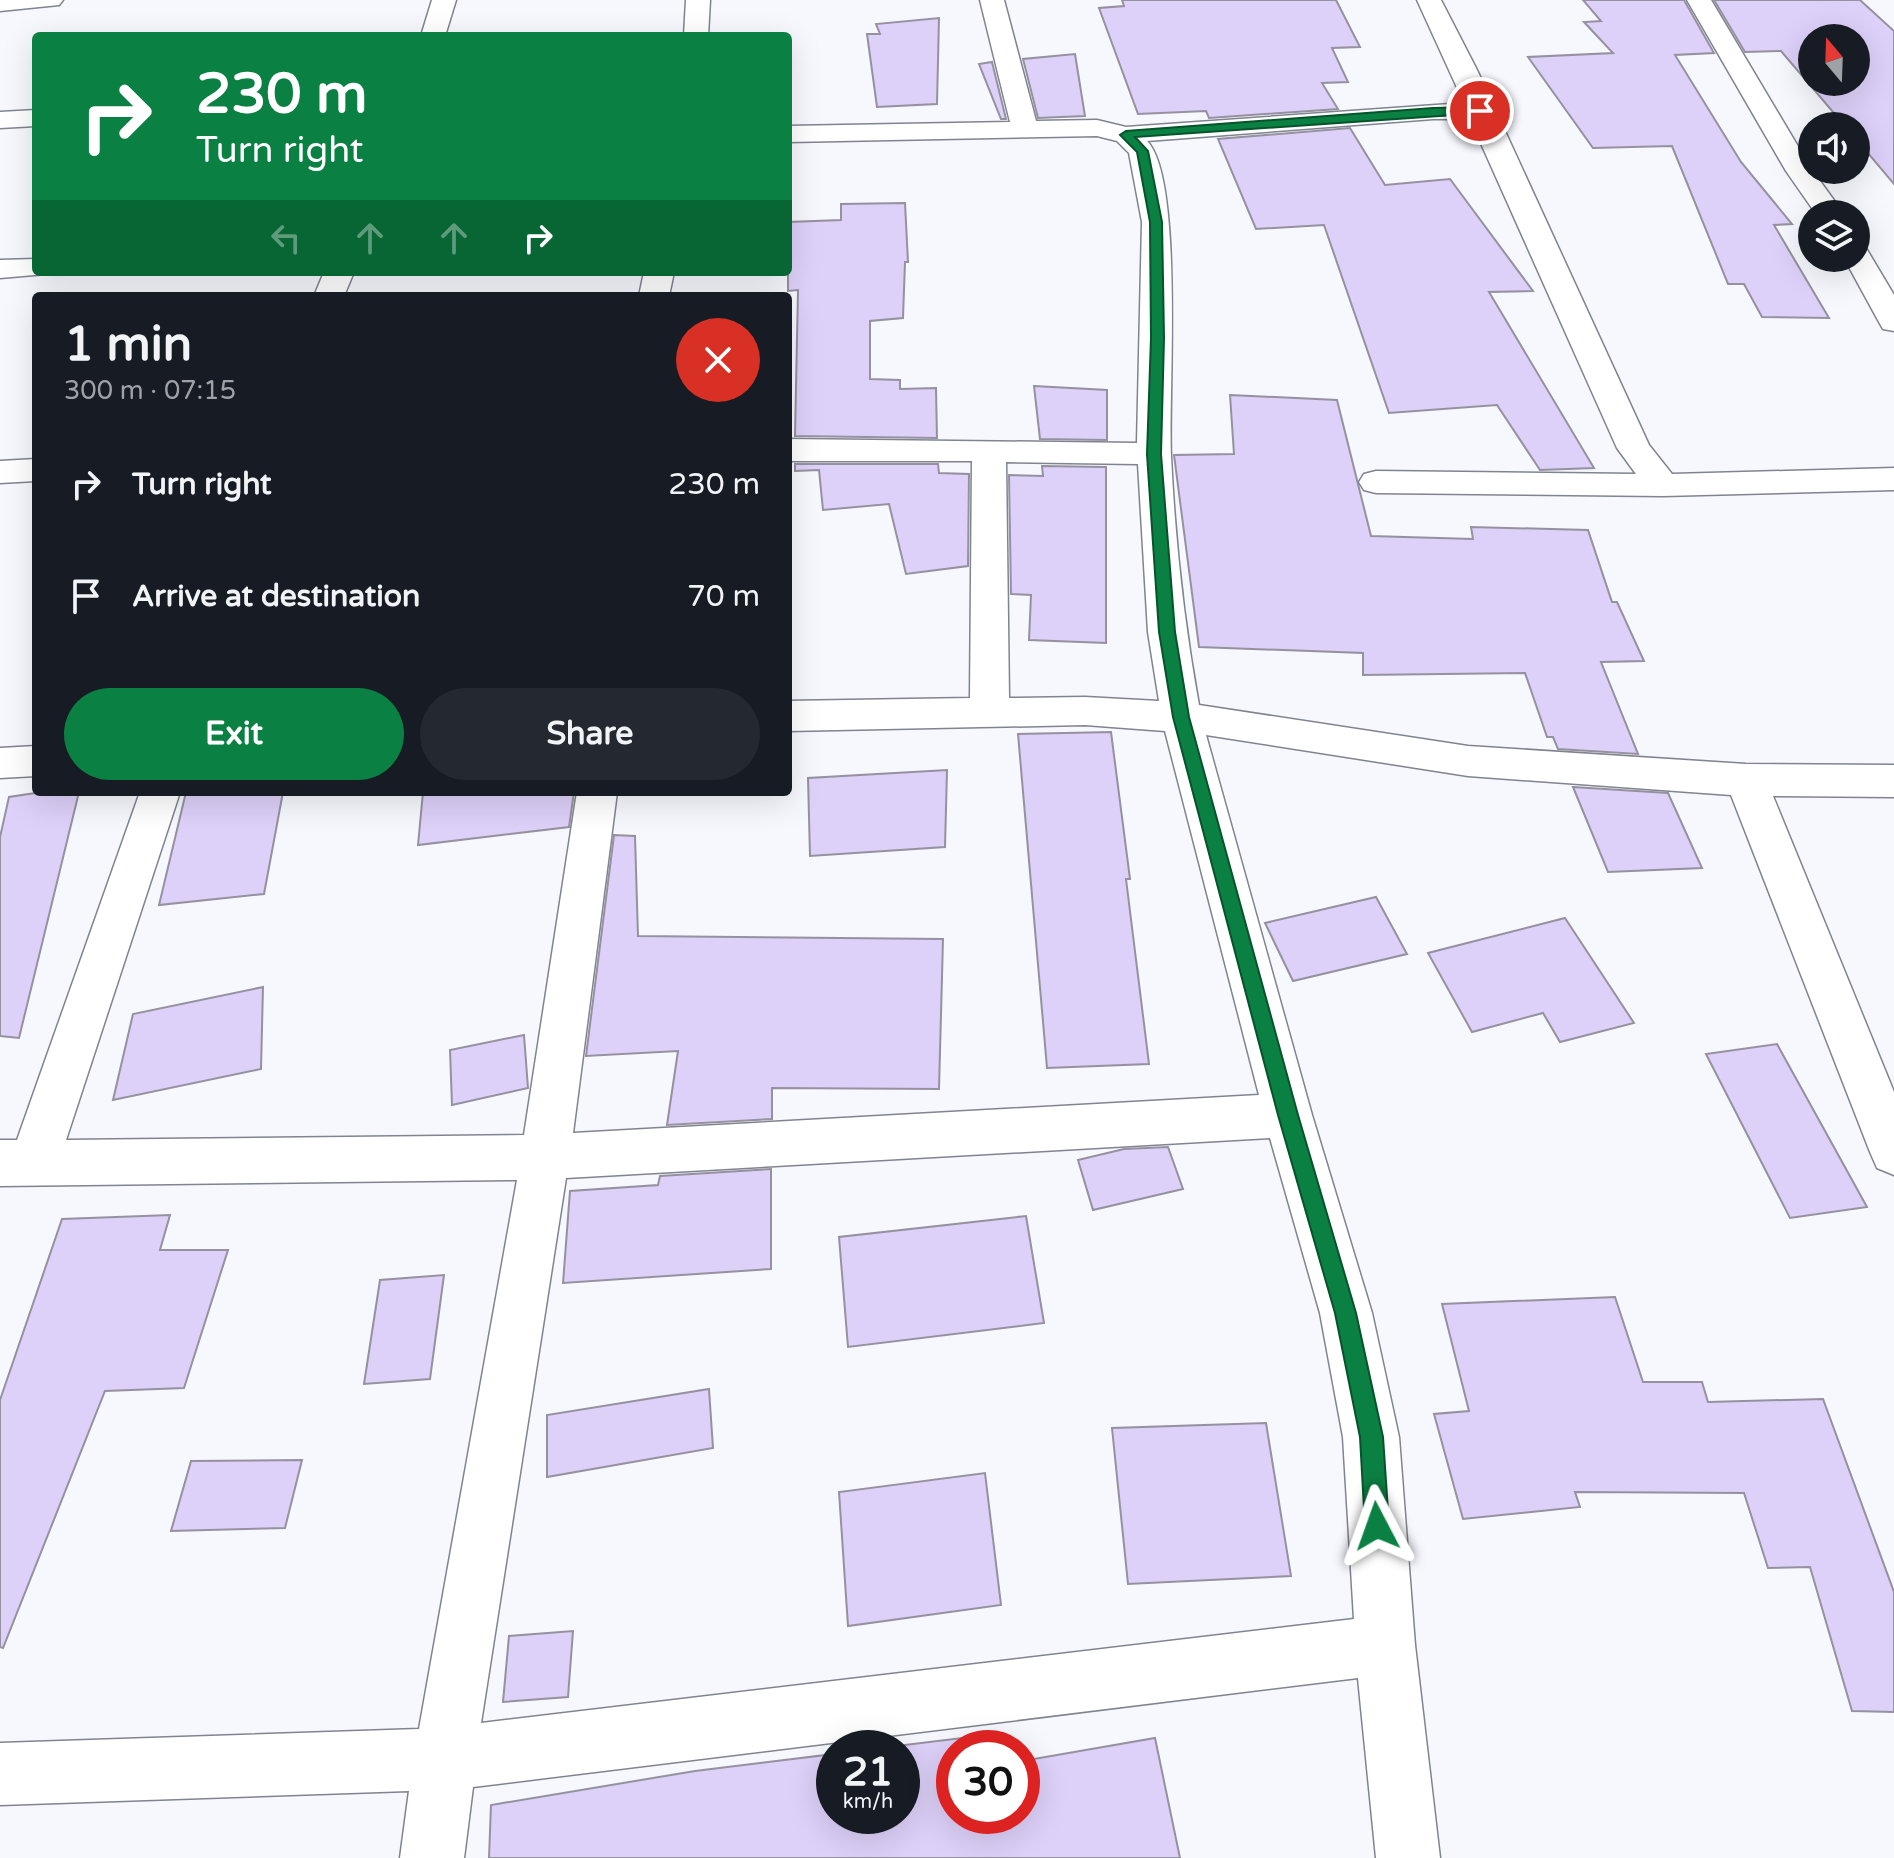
<!DOCTYPE html>
<html lang="en">
<head>
<meta charset="utf-8">
<style>
	body { margin:0; font-family:"Varela Round",sans-serif; background:#242831; color:#f1f3f6; height:100vh; display:flex; flex-direction:column; font-size:30px; white-space:nowrap }
	* { box-sizing:border-box; margin:0 }
	p { font-size:26px; color:#9ea1a6 }
	.icon { flex:none; width:44px; height:44px; fill:none; stroke:currentColor; stroke-width:2; stroke-linecap:round; stroke-linejoin:round }
	.map { position:relative; flex:1; overflow:hidden }
	.sheet { position:absolute; left:32px; top:292px; width:760px; height:504px; display:flex; flex-direction:column; background:#171b24; border-radius:8px; box-shadow:0 8px 32px #0002 }
	.sheet>* { flex:none }
	.guide { position:absolute; left:32px; top:32px; width:760px; height:244px; border-radius:8px; box-shadow:0 8px 32px #0002; background:#0b8043; color:#fff; overflow:hidden }
	.needle { width:52px; rotate:341deg }
	.buttons { position:absolute; left:1798px; top:24px; display:grid; gap:16px }
	.buttons a { display:grid; place-items:center; width:72px; height:72px; border-radius:50%; background:#171b24; box-shadow:0 8px 32px #0002; font-size:40px }
	.speed { position:absolute; left:816px; top:1730px; display:flex; gap:16px; font-size:40px; font-weight:700; text-align:center }
	.speed>* { display:grid; place-content:center; width:104px; height:104px; border-radius:50%; background:#171b24; box-shadow:0 8px 32px #0002; line-height:1 }
	.speed small { font-size:20px; font-weight:400 }
	.speed .limit { border:12px solid #d22; background:#fff; color:#111 }
	.pin { position:absolute; display:grid; place-items:center; width:68px; height:68px; color:#fff; margin:-34px; border:4px solid #fff; border-radius:50%; box-shadow:0 2px 8px #0007 }
	.me { position:absolute; width:88px; margin:-44px; rotate:356deg; stroke-linejoin:round; filter:drop-shadow(0 0 6px #0008) }
	.turn { display:flex; align-items:center; gap:28px; height:168px; padding:0 32px; font-size:36px }
	.turn .icon { width:104px; height:104px; stroke-width:2.5 }
	.turn b { display:block; font-size:56px; line-height:68px }
	.lanes { display:flex; align-items:center; height:76px; padding:0 32px; background:#0003; justify-content:center; gap:40px; direction:ltr }
	.lanes .off { opacity:.35 }
	.round { display:grid; place-items:center; flex:none; width:84px; height:84px; border-radius:42px; background:#242831 }
	.headline { display:flex; align-items:center; justify-content:space-between; height:136px; padding:0 32px }
	h1 { font-size:48px; font-weight:700; line-height:60px }
	.primary-button { display:flex; gap:16px; margin-top:auto; padding:16px 32px }
	.primary-button a { flex:1; height:92px; border-radius:48px; background:#0b8043; color:#fff; font-size:32px; font-weight:700; line-height:92px; text-align:center }
	.primary-button a+a { background:#242831; color:#f1f3f6 }
	ul { padding:0; list-style:none }
	li { display:flex; align-items:center; gap:24px; height:112px; padding:0 32px }
	li div { flex:1 }
	li b { display:block; font-size:30px }
	li em { font-style:normal }
	.map>svg:first-child { display:block }
	.building { fill:#ddd0f9; stroke:#95919e; stroke-width:2; fill-rule:evenodd }
	.lines { fill:none; stroke-linecap:round; stroke-linejoin:round }
	.minor-casing { stroke:#7f8490; stroke-width:3 }
	.minor { fill:#fff; fill-rule:evenodd }
	.route { fill:#0b8043; stroke:#07532c; stroke-width:2 }
</style>
</head>
<body>
<div class="map">
<svg width="1894" height="1858" viewBox="0 0 1894 1858">
	<rect width="100%" height="100%" fill="#f6f8fe"/>
	<g class="building">
		<polygon points="1122,0 1336,0 1360,47 1332,48 1348,82 1322,83 1338,109 1209,118 1206,111 1138,114 1099,8 1124,6"/>
		<polygon points="1583,0 1684,0 1714,53 1675,55 1741,162 1792,224 1774,225 1829,318 1762,317 1744,284 1728,284 1672,146 1593,148 1528,57 1613,53 1584,22 1601,21"/>
		<path d="M1714,0H1860L1894,31V184L1856,139V126H1845L1781,51L1745,52ZM1812,38H1856V82H1812Z"/>
		<polygon points="939,18 937,104 877,107 867,34 880,34 876,24"/>
		<polygon points="1075,54 1085,116 1038,118 1023,59"/>
		<polygon points="992,62 1006,119 1001,119 979,64"/>
		<polygon points="1350,128 1385,185 1450,179 1533,291 1489,292 1594,468 1540,470 1497,405 1389,413 1324,225 1256,229 1218,139"/>
		<polygon points="905,203 908,262 905,262 903,318 870,321 870,379 900,380 900,389 936,388 937,438 795,436 798,290 788,291 788,222 841,220 841,204"/>
		<polygon points="1034,386 1107,390 1107,440 1040,439"/>
		<polygon points="1230,395 1337,400 1371,536 1473,539 1471,527 1588,530 1612,602 1617,602 1644,661 1601,662 1638,754 1558,749 1553,737 1547,737 1525,673 1363,675 1363,653 1199,647 1174,455 1234,454"/>
		<polygon points="795,464 938,464 939,473 969,474 968,566 906,574 889,504 823,510 819,470 795,471"/>
		<polygon points="1042,466 1106,467 1106,643 1029,640 1031,595 1011,594 1009,475 1043,476"/>
		<polygon points="1111,732 1130,879 1126,879 1149,1064 1047,1068 1018,734"/>
		<polygon points="947,770 945,847 810,856 808,778"/>
		<polygon points="1573,787 1668,793 1702,868 1608,872"/>
		<polygon points="42,792 79,792 19,1038 0,1036 0,837 9,797"/>
		<polygon points="186,792 283,792 264,894 159,905"/>
		<polygon points="423,792 574,792 569,827 418,845"/>
		<polygon points="614,835 635,836 638,936 943,939 939,1089 772,1088 772,1119 667,1125 678,1051 586,1056"/>
		<polygon points="1376,897 1407,954 1293,981 1265,923"/>
		<polygon points="1565,918 1634,1023 1560,1042 1543,1013 1472,1032 1428,953"/>
		<polygon points="263,987 261,1069 113,1100 133,1014"/>
		<polygon points="524,1035 528,1088 452,1105 450,1050"/>
		<polygon points="1777,1044 1867,1207 1790,1218 1706,1054"/>
		<polygon points="1168,1147 1183,1189 1093,1210 1078,1160 1124,1149"/>
		<polygon points="771,1169 771,1269 563,1283 570,1191 658,1185 660,1176"/>
		<polygon points="170,1215 160,1250 228,1250 184,1388 105,1391 3,1648 0,1647 0,1400 62,1219"/>
		<polygon points="1026,1216 1044,1323 848,1347 839,1237"/>
		<polygon points="444,1275 430,1379 364,1384 380,1280"/>
		<polygon points="1615,1297 1643,1382 1702,1382 1708,1402 1823,1399 1894,1592 1894,1712 1852,1711 1810,1567 1768,1568 1744,1493 1575,1492 1580,1507 1463,1519 1434,1414 1469,1411 1442,1304"/>
		<polygon points="709,1389 713,1448 547,1477 547,1415"/>
		<polygon points="1266,1423 1291,1576 1128,1584 1112,1428"/>
		<polygon points="302,1460 285,1528 171,1531 191,1461"/>
		<polygon points="985,1473 1001,1605 848,1626 839,1492"/>
		<polygon points="573,1631 568,1697 503,1702 509,1636"/>
		<polygon points="1003,1733 1005,1748 954,1748 954,1816 1022,1816 1022,1761 1155,1738 1180,1858 489,1858 491,1805 695,1771 834,1754 834,1816 902,1816 902,1748 880,1748"/>
	</g>
	<g class="lines">
		<defs>
			<g id="minor">
				<polygon points="0,0 63,0 59,5 0,11"/>
				<polygon points="432,0 456,0 445,36 421,36"/>
				<polygon points="686,0 710,0 708,36 684,36"/>
				<path d="M980,0H1004L1036,121L1097,120L1126,127L1464,103L1417,0H1441L1477,70L1649,445L1672,474L1894,468V490L1663,496L1376,493L1364,490L1359,482L1364,474L1376,471L1636,474L1617,448L1470,119H1433L1147,141C1184,178 1168,396 1171,456C1175,539 1184,623 1199,705L1468,746L1746,764L1894,765V797L1773,796L1894,1092V1175L1877,1168L1870,1152L1731,795L1468,776L1206,735L1312,1115L1372,1313L1399,1437L1415,1645L1440,1858H1376L1358,1678L473,1787L464,1858H400L409,1791L0,1805V1743L419,1729L517,1180L0,1186V1140H17L140,792H180L66,1140L524,1135L577,792H617L573,1133L1259,1095L1165,731L1085,725L788,731V701L970,698L972,461H788V439L1137,443L1142,222L1129,153L1117,141L1097,136L788,142V126L1010,122ZM1006,462L1138,464L1148,632L1159,701L1085,697L1009,698ZM1270,1138L1320,1313L1343,1437L1354,1619L481,1723L566,1178Z"/>
				<polygon points="1687,0 1711,0 1812,170 1844,214 1816,214 1786,171"/>
				<polygon points="36,110 36,126 0,128 0,112"/>
				<polygon points="1856,245 1866,248 1894,295 1894,331 1883,329 1879,322 1844,258 1856,258"/>
				<polygon points="36,259 36,272 48,272 46,274 0,278 0,260"/>
				<polygon points="324,272 354,272 344,296 314,296"/>
				<polygon points="644,272 674,272 669,296 639,296"/>
				<polygon points="36,459 36,481 0,483 0,461"/>
				<polygon points="36,746 36,776 0,778 0,748"/>
			</g>
		</defs>
		<use href="#minor" class="minor-casing"/>
		<use href="#minor" class="minor"/>
	</g>
	<polygon class="route" points="1480,107 1485,111 1483,113 1135,137 1148,151 1162,222 1164,338 1161,454 1175,632 1189,717 1298,1115 1356,1313 1383,1437 1389,1526 1385,1534 1377,1538 1368,1534 1365,1526 1360,1437 1335,1313 1278,1115 1173,717 1159,632 1147,454 1151,338 1150,222 1137,152 1120,135 1126,131 1433,108"/>
</svg>
<div class="buttons">
<a><svg class="needle" viewBox="-14 -14 28 28"><path d="M0-13l5 13h-10z" fill="#e53935"/><path d="M0 13l5-13h-10z" fill="#9ea1a6"/></svg></a>
<a><svg class="icon" aria-label="sound" viewBox="0 0 24 24"><path d="M4 9h4l5-4v14l-5-4H4zM17 9q2 3 0 6"/></svg></a>
<a><svg class="icon" aria-label="layers" viewBox="0 0 24 24"><path d="M12 4l9 5-9 5-9-5zM3 14l9 5 9-5"/></svg></a>
</div>
<div class="speed"><div>21<small>km/h</small></div><div class="limit">30</div></div>
<div class="pin" style="left:1480px;top:111px;background:#d93025"><svg class="icon" aria-label="arrive" viewBox="0 0 24 24"><path d="M6 21V4h12l-3 4 3 4H6"/></svg></div>
<svg class="me" style="left:1377px;top:1526px" viewBox="-20 -20 40 40"><path d="M0-17L14 15 0 8-14 15z" fill="#0b8043" stroke="#fff" stroke-width="4"/></svg>
<div class="guide">
<div class="turn"><svg class="icon" aria-label="right" viewBox="0 0 24 24"><path d="M7 20v-9h11M14 6l5 5-5 5"/></svg><div><b>230 m</b>Turn right</div></div>
<div class="lanes"><svg class="icon off" aria-label="left" viewBox="0 0 24 24"><path d="M17 20v-9H6M10 6l-5 5 5 5"/></svg><svg class="icon off" aria-label="ahead" viewBox="0 0 24 24"><path d="M12 20V5M6 11l6-6 6 6"/></svg><svg class="icon off" aria-label="ahead" viewBox="0 0 24 24"><path d="M12 20V5M6 11l6-6 6 6"/></svg><svg class="icon" aria-label="right" viewBox="0 0 24 24"><path d="M7 20v-9h11M14 6l5 5-5 5"/></svg></div>
</div>
<section class="sheet">
<div class="headline"><div><h1>1 min</h1><p>300 m · 07:15</p></div><a class="round" style="background:#d93025;color:#fff"><svg class="icon" aria-label="close" viewBox="0 0 24 24"><path d="M6 6l12 12M18 6L6 18"/></svg></a></div>
<ul>
<li><svg class="icon" aria-label="right" viewBox="0 0 24 24"><path d="M7 20v-9h11M14 6l5 5-5 5"/></svg><div><b>Turn right</b></div><em>230 m</em></li>
<li><svg class="icon" aria-label="arrive" viewBox="0 0 24 24"><path d="M6 21V4h12l-3 4 3 4H6"/></svg><div><b>Arrive at destination</b></div><em>70 m</em></li>
</ul>
<div class="primary-button"><a>Exit</a><a>Share</a></div>
</section>
</div>
</body>
</html>
